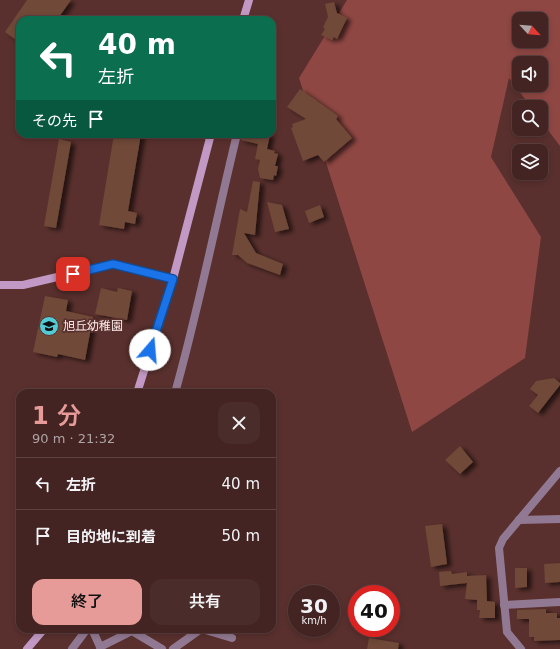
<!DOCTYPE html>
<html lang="ja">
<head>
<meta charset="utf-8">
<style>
	body { margin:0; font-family:"DejaVu Sans","Noto Sans JP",sans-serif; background:#4a2c2a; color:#f1f3f6; height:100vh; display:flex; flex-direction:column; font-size:15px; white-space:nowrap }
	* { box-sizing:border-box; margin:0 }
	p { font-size:13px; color:#afa4a5 }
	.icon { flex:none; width:22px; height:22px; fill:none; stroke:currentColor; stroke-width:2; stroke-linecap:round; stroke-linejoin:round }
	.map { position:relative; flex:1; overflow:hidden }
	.drawer { position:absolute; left:16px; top:389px; width:260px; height:244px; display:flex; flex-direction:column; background:#432422; border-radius:12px; box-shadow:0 2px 6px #0003,0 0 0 1px #5b4140 }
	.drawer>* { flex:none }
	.hud { position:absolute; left:16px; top:16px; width:260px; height:122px; border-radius:12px; box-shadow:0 2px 6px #0003,0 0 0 1px #5b4140; background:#0b6e4f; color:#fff; overflow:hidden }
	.needle { width:26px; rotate:116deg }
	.fabs { position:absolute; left:512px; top:12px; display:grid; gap:8px }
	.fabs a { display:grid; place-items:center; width:36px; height:36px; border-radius:8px; background:#432422; box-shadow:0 2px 6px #0003,0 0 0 1px #5b4140; font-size:20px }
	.speed { position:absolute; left:288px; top:585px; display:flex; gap:8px; font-size:20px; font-weight:700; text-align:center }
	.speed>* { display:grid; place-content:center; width:52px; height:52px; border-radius:50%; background:#432422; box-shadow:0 2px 6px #0003,0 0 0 1px #5b4140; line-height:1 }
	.speed small { font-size:10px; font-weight:400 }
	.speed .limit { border:6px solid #d22; background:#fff; color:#111 }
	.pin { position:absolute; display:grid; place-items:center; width:34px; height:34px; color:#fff; margin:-17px; border-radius:8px; box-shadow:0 2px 6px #0006 }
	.me { position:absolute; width:44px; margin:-22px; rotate:18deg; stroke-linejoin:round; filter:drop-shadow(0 0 3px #0008) }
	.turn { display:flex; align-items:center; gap:14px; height:84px; padding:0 16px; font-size:18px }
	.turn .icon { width:52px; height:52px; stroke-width:2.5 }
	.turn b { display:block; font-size:28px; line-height:34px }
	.then { display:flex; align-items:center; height:38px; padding:0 16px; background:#0003; gap:8px; font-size:15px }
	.round { display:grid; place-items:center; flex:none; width:42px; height:42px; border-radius:12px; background:#4a2c2a }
	.summary { display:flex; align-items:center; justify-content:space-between; height:68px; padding:0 16px }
	h1 { font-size:24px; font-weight:600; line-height:30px; color:#e69b98 }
	.primary-button { display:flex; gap:8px; margin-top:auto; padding:8px 16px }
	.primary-button a { flex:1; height:46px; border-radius:12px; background:#e69b98; color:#111; font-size:16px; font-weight:600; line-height:46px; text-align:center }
	.primary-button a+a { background:#4a2c2a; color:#f1f3f6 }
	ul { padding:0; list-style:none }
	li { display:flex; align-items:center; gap:12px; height:52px; padding:0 16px; border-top:1px solid #5b4140 }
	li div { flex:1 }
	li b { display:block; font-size:15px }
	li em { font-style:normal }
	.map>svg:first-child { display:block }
	.green { fill:#8f4743; fill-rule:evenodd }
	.building { fill:#704837; filter:url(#shadow) }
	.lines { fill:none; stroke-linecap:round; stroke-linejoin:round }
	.street { stroke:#927993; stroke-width:8 }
	.secondary { stroke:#c199c4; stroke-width:8 }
	.route-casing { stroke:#114b97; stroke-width:10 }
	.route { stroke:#1a73e8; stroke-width:7 }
	.labels { text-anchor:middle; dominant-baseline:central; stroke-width:3.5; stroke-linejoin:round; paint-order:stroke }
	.poi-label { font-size:12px; fill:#fcebe9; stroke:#59302d; text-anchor:start }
</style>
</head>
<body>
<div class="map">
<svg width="560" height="649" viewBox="0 0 560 649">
	<defs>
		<filter id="shadow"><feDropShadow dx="4.5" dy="2.5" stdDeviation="2" flood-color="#0009"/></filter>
	</defs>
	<rect width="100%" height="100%" fill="#59302d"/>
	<path class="green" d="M347,0H560V146L541,121V107H531L509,78L491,157L541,237L525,358L412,432L299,78ZM519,19H541V41H519ZM519,63H541V85H519Z"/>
	<g class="building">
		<polygon points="27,0 71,0 57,20 20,20 20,43 5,32"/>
		<polygon points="334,2 337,13 347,18 337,39 334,37 332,40 321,35 325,29 323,27 328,17 325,4"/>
		<polygon points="300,89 338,116 336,119 352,138 324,162 318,155 303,161 291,128 293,127 292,124 306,119 287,107"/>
		<polygon points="114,134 141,134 128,211 137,213 135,224 125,222 124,229 99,225"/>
		<polygon points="242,134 270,134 267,149 275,151 274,153 278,154 275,166 278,166 276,176 274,175 273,180 260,178 258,169 260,160 255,159 258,144 241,140"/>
		<polygon points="59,139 71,142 56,228 44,226"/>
		<polygon points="253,181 260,182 255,235 244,233 256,253 283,264 280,275 247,263 238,255 232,255 240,209 247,212"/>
		<polygon points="267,202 282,205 289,229 275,232"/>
		<polygon points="320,205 324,217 309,223 305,211"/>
		<polygon points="101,288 117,292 118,288 132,291 127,320 95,314"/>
		<polygon points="45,296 68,300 66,311 93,317 85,360 58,354 57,357 33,352"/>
		<polygon points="554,378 560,383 560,385 538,413 529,406 538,395 530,389 536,381"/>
		<polygon points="460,446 473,462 460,474 445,460"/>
		<polygon points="442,524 447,564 431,567 425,526"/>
		<polygon points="560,563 560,582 545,583 544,564"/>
		<polygon points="515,568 527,568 527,587 515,588"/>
		<polygon points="451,571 452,574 467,572 467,576 486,575 487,601 495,602 495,618 479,618 480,610 477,610 477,600 465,599 467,583 440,586 439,572"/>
		<polygon points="546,609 546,613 557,613 557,618 560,618 560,640 534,641 534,637 529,637 529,619 517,619 517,610"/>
		<polygon points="369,638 399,643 398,649 367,649"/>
	</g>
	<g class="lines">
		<g class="street">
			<path d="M175,393C199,308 216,220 237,134"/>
			<polyline points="519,520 560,519"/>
			<polyline points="504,605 560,602"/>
			<polyline points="92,629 101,649"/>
			<polyline points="202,629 232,638"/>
			<polyline points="100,647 132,631 162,649"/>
			<polyline points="72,649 87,629"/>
			<polyline points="173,649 201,629"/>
			<polyline points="521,649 507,632 499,548 503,539 560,471"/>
		</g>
		<g class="secondary">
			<polyline points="243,20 249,0"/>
			<polyline points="0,285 23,285 113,264 173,279"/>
			<polyline points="137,393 173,279 211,134"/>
			<polyline points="27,649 44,629"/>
		</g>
	</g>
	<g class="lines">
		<defs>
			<polyline id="route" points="73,274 113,264 173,279 150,350"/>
		</defs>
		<use href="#route" class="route-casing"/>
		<use href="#route" class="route"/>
	</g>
	<defs>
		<symbol id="school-disc" viewBox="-11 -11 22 22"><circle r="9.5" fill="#52cbd7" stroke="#59302d"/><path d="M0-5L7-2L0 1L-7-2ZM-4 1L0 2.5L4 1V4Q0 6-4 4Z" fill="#111"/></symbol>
	</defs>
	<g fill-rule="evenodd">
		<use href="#school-disc" x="38" y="315" width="22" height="22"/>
	</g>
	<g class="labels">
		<g class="poi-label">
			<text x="63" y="326">旭丘幼稚園</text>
		</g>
	</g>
</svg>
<div class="fabs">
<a><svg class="needle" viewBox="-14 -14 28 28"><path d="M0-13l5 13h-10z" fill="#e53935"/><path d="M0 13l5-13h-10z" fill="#afa4a5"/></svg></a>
<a><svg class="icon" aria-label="sound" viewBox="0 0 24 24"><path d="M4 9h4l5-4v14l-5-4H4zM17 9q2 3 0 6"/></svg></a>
<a><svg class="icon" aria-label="search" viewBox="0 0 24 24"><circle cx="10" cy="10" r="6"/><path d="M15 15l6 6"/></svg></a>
<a><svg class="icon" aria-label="layers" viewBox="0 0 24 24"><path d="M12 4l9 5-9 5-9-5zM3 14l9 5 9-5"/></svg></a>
</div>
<div class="speed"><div>30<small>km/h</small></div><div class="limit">40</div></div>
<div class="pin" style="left:73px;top:274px;background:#d93025"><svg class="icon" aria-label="arrive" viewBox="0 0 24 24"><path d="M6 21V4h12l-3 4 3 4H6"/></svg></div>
<svg class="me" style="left:150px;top:350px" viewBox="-20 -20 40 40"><circle r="19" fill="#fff"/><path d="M0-13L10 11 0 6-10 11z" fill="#1a73e8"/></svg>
<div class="hud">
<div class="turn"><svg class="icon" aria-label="left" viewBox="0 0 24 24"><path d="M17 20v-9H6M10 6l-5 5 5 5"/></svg><div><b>40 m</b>左折</div></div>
<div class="then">その先<svg class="icon" aria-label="arrive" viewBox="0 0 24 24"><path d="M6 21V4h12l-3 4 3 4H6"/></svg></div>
</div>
<section class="drawer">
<div class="summary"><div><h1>1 分</h1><p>90 m · 21:32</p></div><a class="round"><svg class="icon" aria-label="close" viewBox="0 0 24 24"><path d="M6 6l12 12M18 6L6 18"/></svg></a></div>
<ul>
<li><svg class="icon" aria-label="left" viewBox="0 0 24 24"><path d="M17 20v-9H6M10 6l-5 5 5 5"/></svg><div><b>左折</b></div><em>40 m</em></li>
<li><svg class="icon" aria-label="arrive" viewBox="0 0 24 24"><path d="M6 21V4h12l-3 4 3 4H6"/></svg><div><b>目的地に到着</b></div><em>50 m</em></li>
</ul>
<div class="primary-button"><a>終了</a><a>共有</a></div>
</section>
</div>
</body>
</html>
